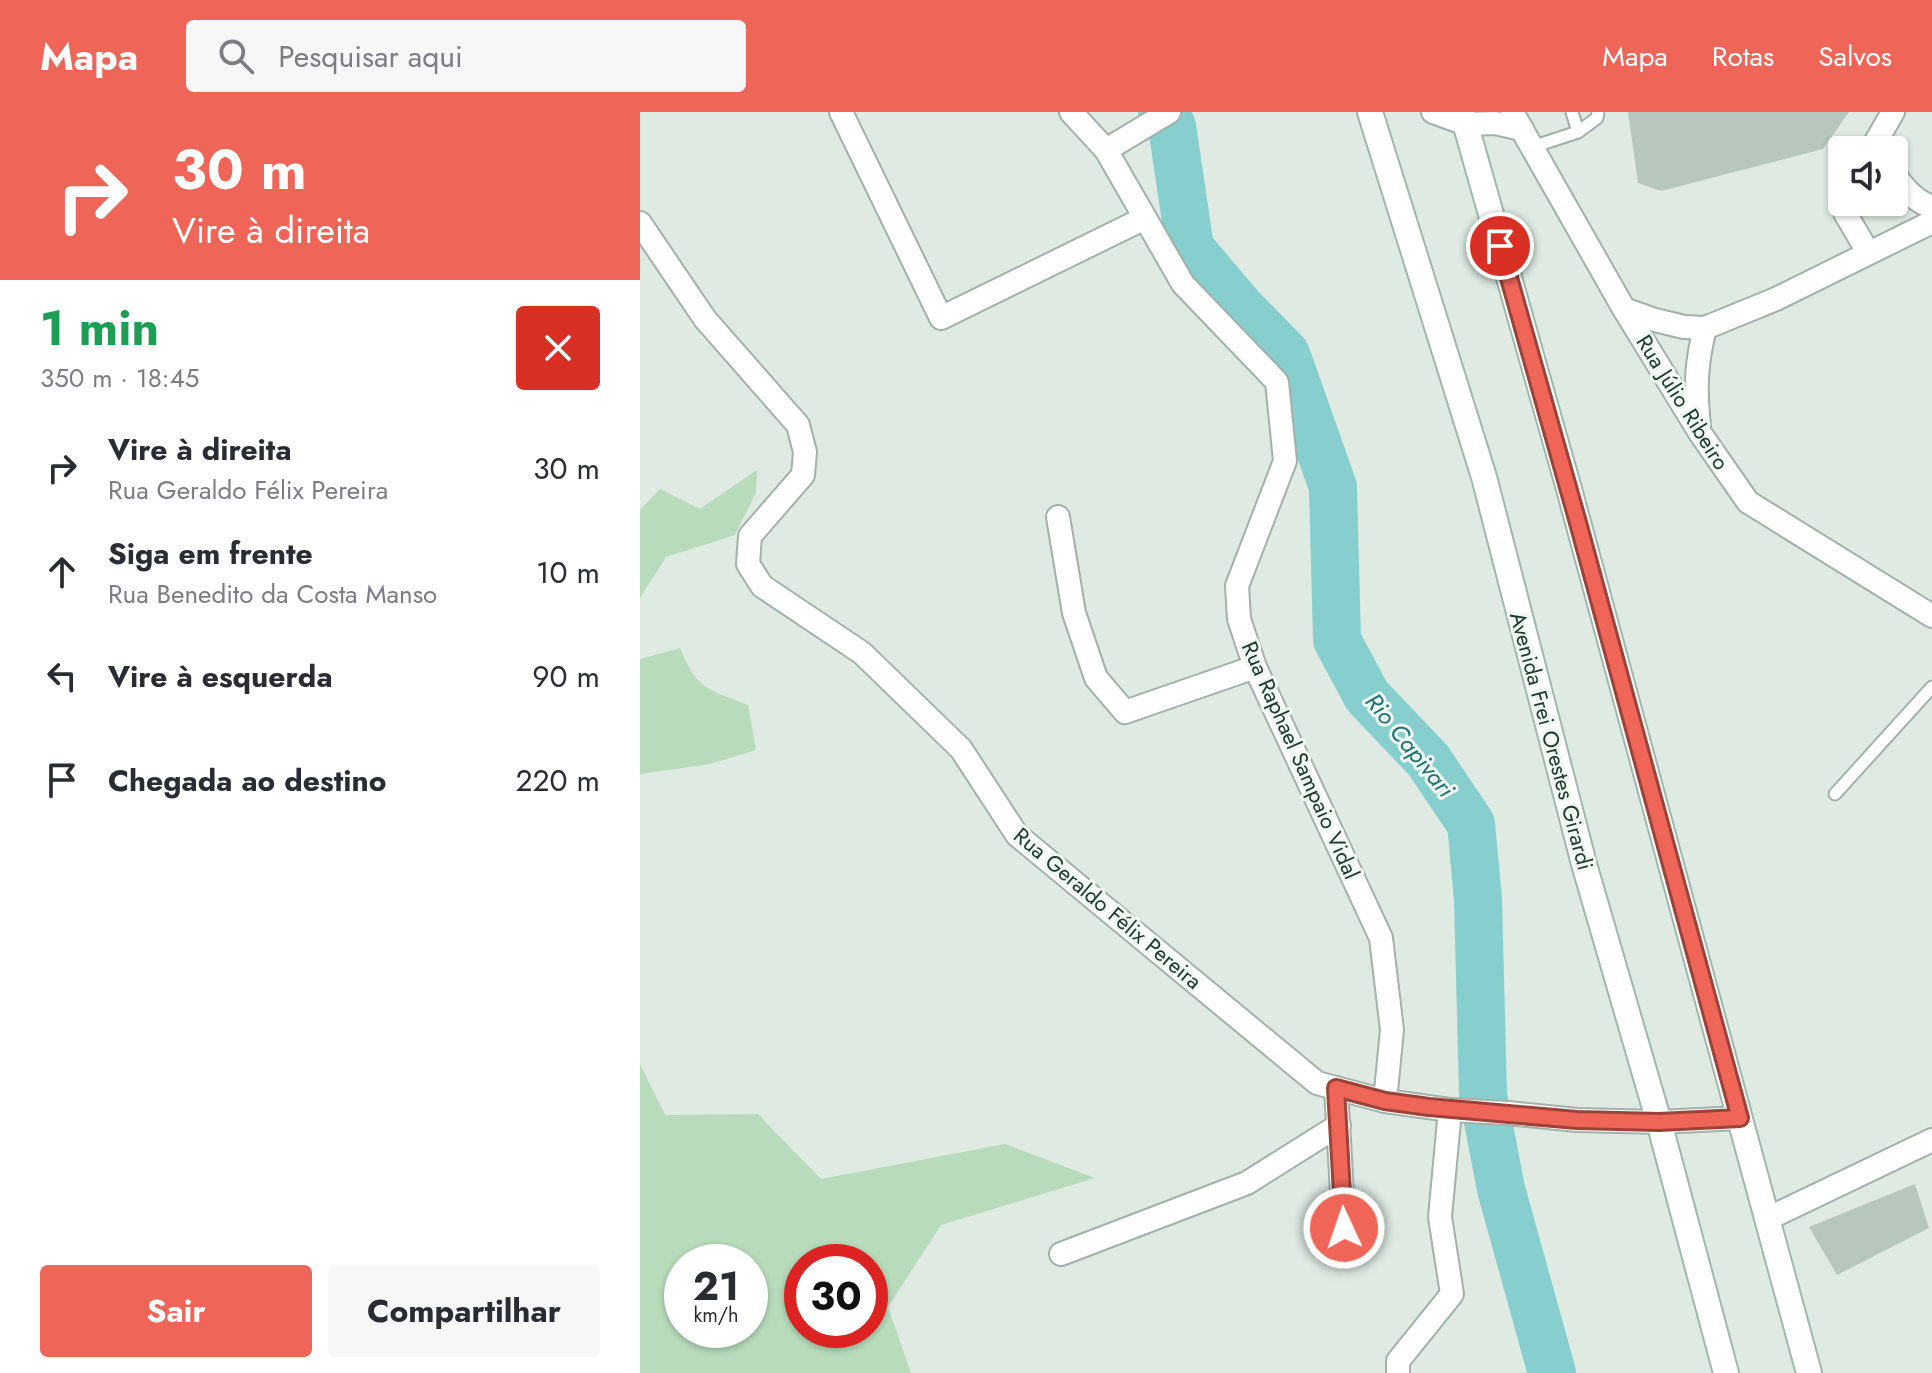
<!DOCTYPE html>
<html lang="pt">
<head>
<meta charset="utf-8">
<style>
	body { margin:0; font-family:Jost,sans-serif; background:#f7f7f7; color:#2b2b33; height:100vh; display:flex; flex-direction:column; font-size:30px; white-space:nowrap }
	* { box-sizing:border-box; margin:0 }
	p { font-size:26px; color:#7c7c81 }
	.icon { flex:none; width:44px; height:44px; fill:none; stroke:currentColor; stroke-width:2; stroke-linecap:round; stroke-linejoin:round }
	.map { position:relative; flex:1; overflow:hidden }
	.side { display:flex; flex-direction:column; background:#fff; width:640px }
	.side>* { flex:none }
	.hud { background:#ef6557; color:#fff; overflow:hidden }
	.buttons { position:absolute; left:1188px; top:24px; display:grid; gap:16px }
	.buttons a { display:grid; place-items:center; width:80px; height:80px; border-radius:8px; background:#fff; box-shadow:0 2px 6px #0004; font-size:40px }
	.speed { position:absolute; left:24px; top:1132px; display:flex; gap:16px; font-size:40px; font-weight:700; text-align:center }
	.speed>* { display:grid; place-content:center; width:104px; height:104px; border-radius:50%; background:#fff; box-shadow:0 2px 6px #0004; line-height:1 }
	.speed small { font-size:20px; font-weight:400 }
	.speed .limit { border:12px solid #d22; background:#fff; color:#111 }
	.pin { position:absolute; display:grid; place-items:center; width:68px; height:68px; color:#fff; margin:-34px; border:4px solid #fff; border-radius:50%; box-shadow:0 2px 8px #0007 }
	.me { position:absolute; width:88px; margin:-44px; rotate:357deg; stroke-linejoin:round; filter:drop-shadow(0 0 6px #0008) }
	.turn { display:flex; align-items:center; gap:28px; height:168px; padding:0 40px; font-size:36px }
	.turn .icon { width:104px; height:104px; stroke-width:2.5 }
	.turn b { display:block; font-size:56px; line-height:68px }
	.round { display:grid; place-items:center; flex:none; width:84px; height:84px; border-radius:8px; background:#f7f7f7 }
	.headline { display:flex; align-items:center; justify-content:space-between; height:136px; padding:0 40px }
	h1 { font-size:48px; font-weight:700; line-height:60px; color:#1e9e55 }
	.button { display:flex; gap:16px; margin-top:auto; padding:16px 40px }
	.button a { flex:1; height:92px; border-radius:8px; background:#ef6557; color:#fff; font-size:32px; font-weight:700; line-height:92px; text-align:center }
	.button a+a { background:#f7f7f7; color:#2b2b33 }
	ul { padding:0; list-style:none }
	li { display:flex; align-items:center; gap:24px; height:104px; padding:0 40px }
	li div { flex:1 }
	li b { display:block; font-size:30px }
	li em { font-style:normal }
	header { display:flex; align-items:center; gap:48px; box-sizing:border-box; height:112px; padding:0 40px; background:#ef6557; color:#fff }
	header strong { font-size:38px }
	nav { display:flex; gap:44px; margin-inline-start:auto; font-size:28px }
	.search { width:560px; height:72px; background:#f7f7f7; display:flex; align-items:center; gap:20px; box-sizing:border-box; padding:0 28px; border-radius:8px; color:#7c7c81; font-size:30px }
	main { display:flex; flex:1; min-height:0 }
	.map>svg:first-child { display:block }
	.green { fill:#b7dbbb; fill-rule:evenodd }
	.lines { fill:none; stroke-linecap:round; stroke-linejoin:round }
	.river { stroke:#87cfcf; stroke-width:48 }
	.building { fill:#b7c7be }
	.lane-casing { stroke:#a2b1a9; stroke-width:15 }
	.street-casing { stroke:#a2b1a9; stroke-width:26 }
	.secondary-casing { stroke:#a0b8ac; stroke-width:28 }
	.lane { stroke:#fff; stroke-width:11 }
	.street { stroke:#fff; stroke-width:22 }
	.secondary { stroke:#fff; stroke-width:24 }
	.route-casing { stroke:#9b4239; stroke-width:20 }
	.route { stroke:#ef6557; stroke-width:14 }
	.labels { text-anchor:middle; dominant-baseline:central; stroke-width:6; stroke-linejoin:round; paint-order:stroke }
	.street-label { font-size:22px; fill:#20392f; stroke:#eff7f1 }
	.water-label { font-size:24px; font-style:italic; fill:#1c7273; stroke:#eff7f1 }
</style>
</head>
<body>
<header>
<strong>Mapa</strong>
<div class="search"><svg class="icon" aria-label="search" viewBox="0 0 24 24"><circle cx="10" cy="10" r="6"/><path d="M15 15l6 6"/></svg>Pesquisar aqui</div>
<nav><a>Mapa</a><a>Rotas</a><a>Salvos</a></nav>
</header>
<main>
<section class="side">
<div class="hud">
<div class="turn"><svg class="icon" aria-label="right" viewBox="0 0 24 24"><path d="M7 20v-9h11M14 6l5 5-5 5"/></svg><div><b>30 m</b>Vire à direita</div></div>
</div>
<div class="headline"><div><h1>1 min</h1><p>350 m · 18:45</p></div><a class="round" style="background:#d93025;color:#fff"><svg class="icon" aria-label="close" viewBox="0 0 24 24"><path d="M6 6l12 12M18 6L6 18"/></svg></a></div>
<ul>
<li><svg class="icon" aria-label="right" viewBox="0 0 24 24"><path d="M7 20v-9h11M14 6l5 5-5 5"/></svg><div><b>Vire à direita</b><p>Rua Geraldo Félix Pereira</p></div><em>30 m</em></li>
<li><svg class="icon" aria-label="ahead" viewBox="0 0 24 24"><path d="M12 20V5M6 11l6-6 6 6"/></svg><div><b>Siga em frente</b><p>Rua Benedito da Costa Manso</p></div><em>10 m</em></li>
<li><svg class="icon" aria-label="left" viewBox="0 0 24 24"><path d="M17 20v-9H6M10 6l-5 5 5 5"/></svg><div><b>Vire à esquerda</b></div><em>90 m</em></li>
<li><svg class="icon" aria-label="arrive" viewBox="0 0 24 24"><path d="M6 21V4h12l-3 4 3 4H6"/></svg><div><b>Chegada ao destino</b></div><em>220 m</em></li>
</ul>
<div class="button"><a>Sair</a><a>Compartilhar</a></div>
</section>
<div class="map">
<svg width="1292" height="1261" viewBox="0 0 1292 1261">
	<rect width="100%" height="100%" fill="#dfeae3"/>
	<g class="green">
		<polygon points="117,358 116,380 95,423 26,445 0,486 0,398 20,377 60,397"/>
		<path d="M40,536C57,578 68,577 108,593L116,638L70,652L0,662V547Z"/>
		<path d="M0,952L25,1003L118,1002L181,1067L365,1032L455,1066L301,1113L248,1195L271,1261H0ZM110,1150V1218H42V1150ZM230,1150V1218H162V1150Z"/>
	</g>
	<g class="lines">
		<polyline class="river" points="522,0 532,14 550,136 600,195 646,242 693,375 697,528 727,584 788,648 831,712 838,787 843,983 861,1077 912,1261"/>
	</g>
	<g class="building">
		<polygon points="988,0 1209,0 1183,37 1021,79 998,71"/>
		<polygon points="1275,1072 1289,1116 1197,1163 1169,1115"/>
	</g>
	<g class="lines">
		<defs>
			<g id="lane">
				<polyline points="938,20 957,6 958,0"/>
				<polyline points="892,35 938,20 932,0"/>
				<polyline points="1195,682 1292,575"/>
			</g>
			<g id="street">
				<polyline points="201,0 301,206 505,106"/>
				<polyline points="431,0 466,38 543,172 637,270 645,349 597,474 599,507 615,555 741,826 752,918 745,989"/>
				<polyline points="793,0 826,12 855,11 882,17"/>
				<polyline points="872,0 984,197 1060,321 1108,390 1292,504"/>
				<polyline points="466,38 529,0"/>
				<polyline points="1231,38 1253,0"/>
				<path d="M1254,61C1263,76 1274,89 1292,95"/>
				<polyline points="1203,90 1205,101 1228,140"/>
				<polyline points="0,111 65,207 158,313 165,340 163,363 110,424 108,452 122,474 222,541 321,637 377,723 677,971 745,989 810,998 868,1001 937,1008 1019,1010 1100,1006"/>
				<polyline points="984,197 1015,208 1044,215 1065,216 1136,187 1292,110"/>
				<path d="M1059,313C1055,278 1056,251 1065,216"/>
				<polyline points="418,405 434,501 456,566 485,600 615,555"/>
				<polyline points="696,976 704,1116"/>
				<polyline points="1127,1107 1292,1028"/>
				<polyline points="421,1142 607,1071 699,1013"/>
				<polyline points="758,1261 758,1249 812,1182 800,1105 810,998"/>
			</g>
			<g id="secondary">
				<polyline points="730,0 844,365 944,752 1019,1010 1086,1261"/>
				<polyline points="822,0 929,377 1169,1261"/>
			</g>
		</defs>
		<use href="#lane" class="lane-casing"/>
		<use href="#street" class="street-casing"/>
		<use href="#secondary" class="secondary-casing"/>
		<use href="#lane" class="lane"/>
		<use href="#street" class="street"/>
		<use href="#secondary" class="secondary"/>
	</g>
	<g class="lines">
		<defs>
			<polyline id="route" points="704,1116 696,976 745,989 789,995 937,1008 1019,1010 1100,1006 937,407 860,134"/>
		</defs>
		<use href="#route" class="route-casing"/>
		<use href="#route" class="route"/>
	</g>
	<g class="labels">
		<g class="street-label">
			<text transform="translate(1043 290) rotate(58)">Rua Júlio Ribeiro</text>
			<text transform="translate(912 629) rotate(75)">Avenida Frei Orestes Girardi</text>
			<text transform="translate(661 648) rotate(66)">Rua Raphael Sampaio Vidal</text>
			<text transform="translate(468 796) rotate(40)">Rua Geraldo Félix Pereira</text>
		</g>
		<g class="water-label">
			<text transform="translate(770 633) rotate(51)">Rio Capivari</text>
		</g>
	</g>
</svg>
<div class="buttons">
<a><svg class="icon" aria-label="sound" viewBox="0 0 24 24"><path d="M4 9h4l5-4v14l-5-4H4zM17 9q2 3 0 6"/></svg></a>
</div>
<div class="speed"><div>21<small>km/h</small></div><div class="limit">30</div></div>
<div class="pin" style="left:860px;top:134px;background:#d93025"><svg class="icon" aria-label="arrive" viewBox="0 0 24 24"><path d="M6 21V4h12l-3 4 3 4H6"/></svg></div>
<svg class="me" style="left:704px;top:1116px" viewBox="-20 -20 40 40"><circle r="17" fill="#ef6557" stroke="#fff" stroke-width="3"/><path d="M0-11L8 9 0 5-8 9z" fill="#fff"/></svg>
</div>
</main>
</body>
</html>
